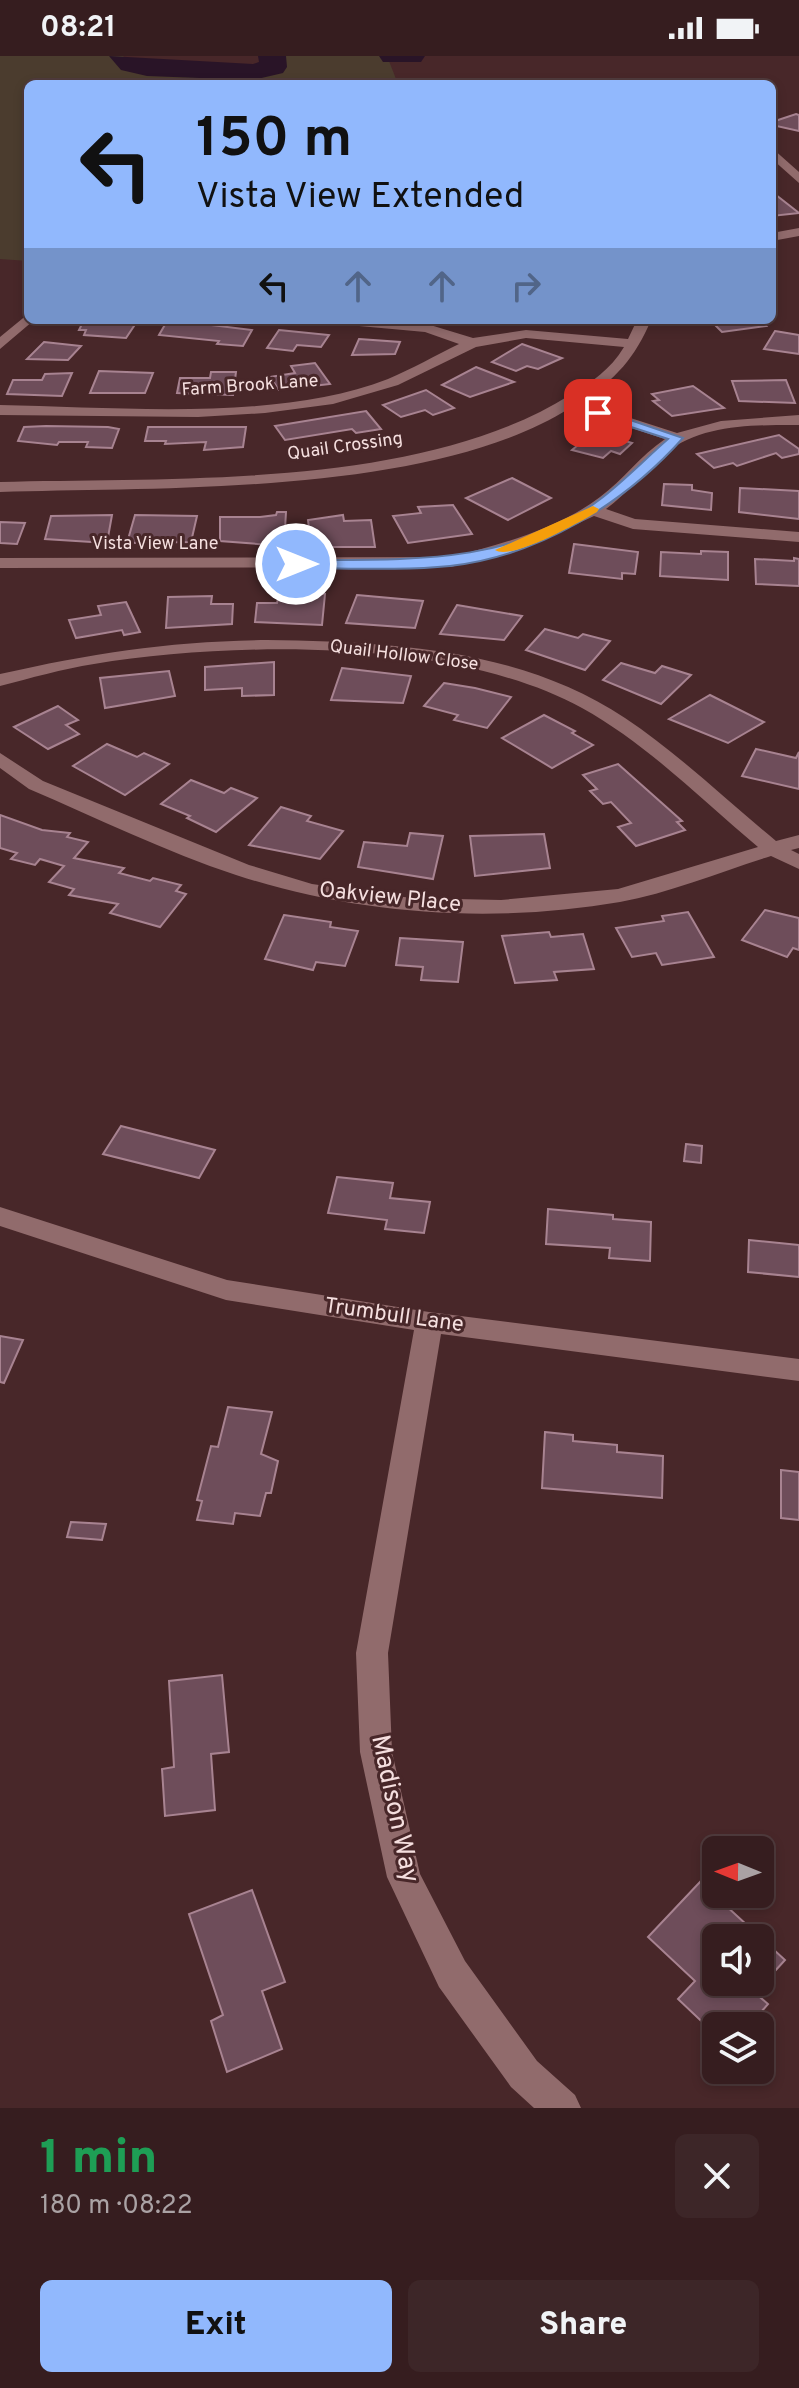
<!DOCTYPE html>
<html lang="en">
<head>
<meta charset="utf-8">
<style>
	body { margin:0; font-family:Overpass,sans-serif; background:#3d2628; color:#f1f3f6; height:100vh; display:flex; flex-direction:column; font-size:30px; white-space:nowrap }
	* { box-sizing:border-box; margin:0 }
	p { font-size:26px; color:#aaa2a4 }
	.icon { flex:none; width:44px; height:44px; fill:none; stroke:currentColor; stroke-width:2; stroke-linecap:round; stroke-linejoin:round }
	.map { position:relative; height:2052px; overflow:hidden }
	.details { display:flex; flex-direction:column; background:#361d1f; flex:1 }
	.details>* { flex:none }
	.banner { position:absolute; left:24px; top:24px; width:752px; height:244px; border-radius:12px; box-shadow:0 4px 12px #0003,0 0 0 2px #503b3d; background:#91b8fd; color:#111; overflow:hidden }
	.needle { width:52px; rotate:271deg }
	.buttons { position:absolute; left:702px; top:1780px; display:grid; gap:16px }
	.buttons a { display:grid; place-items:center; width:72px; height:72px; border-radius:12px; background:#361d1f; box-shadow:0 4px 12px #0003,0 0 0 2px #503b3d; font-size:40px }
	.pin { position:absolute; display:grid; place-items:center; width:68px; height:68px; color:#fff; margin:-34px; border-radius:16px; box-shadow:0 4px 12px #0006 }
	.me { position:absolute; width:88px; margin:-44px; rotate:90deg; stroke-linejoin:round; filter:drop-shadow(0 0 6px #0008) }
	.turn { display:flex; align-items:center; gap:28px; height:168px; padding:0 40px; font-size:36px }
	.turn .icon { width:104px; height:104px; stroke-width:2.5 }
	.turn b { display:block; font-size:56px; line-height:68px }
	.lanes { display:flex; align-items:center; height:76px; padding:0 40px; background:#0003; justify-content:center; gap:40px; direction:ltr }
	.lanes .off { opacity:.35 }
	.round { display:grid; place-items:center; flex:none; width:84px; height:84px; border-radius:12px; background:#3d2628 }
	.summary { display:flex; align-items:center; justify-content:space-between; height:136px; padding:0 40px }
	h1 { font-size:48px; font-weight:800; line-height:60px; color:#1e9e55 }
	.action { display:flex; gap:16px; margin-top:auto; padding:16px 40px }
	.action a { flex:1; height:92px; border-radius:12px; background:#91b8fd; color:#111; font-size:32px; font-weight:800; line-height:92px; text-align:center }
	.action a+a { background:#3d2628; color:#f1f3f6 }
	.status { display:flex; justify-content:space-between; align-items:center; height:56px; padding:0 40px; background:#361d1f; direction:ltr }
	.status svg { height:22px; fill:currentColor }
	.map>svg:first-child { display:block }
	.green { fill:#4b3c2e }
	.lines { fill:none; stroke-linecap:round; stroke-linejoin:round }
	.river { fill:#291427; fill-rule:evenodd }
	.building { fill:#6e4d5a; stroke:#a88391; stroke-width:2; fill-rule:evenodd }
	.street { fill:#916b6c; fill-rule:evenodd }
	.route { fill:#91b8fd; stroke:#5e78a4; stroke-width:2 }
	.slow { fill:#f59e0b }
	.labels { text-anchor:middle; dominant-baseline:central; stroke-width:6; stroke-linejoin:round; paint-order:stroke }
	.far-street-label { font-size:18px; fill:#f5dfdf; stroke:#482729 }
	.street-label { font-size:22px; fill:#f5dfdf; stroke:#482729 }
	.near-street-label { font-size:26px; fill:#f5dfdf; stroke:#482729 }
</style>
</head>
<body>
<div class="status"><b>08:21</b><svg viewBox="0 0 49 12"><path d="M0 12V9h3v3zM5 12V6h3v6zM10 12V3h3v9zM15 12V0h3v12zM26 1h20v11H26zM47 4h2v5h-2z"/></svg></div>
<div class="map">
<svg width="799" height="2052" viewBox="0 0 799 2052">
	<rect width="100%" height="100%" fill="#482729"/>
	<polygon class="green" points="0,0 123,0 131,8 147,12 253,16 273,11 272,0 387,0 398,28 28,28 28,205 0,203"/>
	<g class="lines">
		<g class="river">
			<polygon points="109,0 253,8 259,6 258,0 286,0 287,11 283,17 253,24 147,20 121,14"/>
			<polygon points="379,0 425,0 421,6 383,6"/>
		</g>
	</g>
	<g class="building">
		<polygon points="796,58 799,59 799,75 772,69 772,66"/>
		<polygon points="772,139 776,139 799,157 772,160"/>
		<polygon points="84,264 121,265 138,264 126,282 84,279 86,274 79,274"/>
		<polygon points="710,264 759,264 766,270 722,276"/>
		<polygon points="166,267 203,268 252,274 243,290 217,288 219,285 159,279"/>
		<polygon points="279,274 329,279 321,291 297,289 293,295 267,292"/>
		<polygon points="775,275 799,279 799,298 764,293"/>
		<polygon points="359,283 400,286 395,298 352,299"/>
		<polygon points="44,286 81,290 68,304 27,303"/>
		<polygon points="522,288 562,302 538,313 527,310 516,315 492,306"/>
		<polygon points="315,307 330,328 279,334 270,321 295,317 291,310"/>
		<polygon points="476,311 514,326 470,341 442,329"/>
		<polygon points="99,315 153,317 145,337 90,337"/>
		<polygon points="211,316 236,316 233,339 177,337 180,322 210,322"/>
		<polygon points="72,317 62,340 7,338 13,324 42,324 45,318"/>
		<polygon points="786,324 795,347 739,345 732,325"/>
		<polygon points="693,330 724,352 672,360 653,345 659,344 652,338"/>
		<polygon points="426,334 454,352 433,359 425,354 401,361 383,349"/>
		<polygon points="366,355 381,373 356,377 352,373 285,384 275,370"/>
		<polygon points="46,370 108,371 119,373 112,392 86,391 88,386 59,386 57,389 18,385 24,371"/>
		<polygon points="148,371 246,371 243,391 204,394 206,386 165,388 166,385 145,385"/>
		<polygon points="596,374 625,382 622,384 632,387 620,398 611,395 603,402 572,394"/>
		<polygon points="779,379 799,393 799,398 782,402 776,397 737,410 733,407 714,412 697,398"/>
		<polygon points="512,422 551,442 508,464 466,442"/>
		<polygon points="664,428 692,429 692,434 712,437 711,454 662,449"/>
		<polygon points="740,432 799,435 799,463 739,456"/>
		<polygon points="453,449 472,478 408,487 393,460 421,457 418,451"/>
		<polygon points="277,456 286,456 284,490 220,485 220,461 260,461 276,459"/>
		<polygon points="112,459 107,487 45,483 51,460"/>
		<polygon points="135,459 197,460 191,486 127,487"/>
		<polygon points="343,459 344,465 371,464 375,491 311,491 308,464"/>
		<polygon points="0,466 25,467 17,488 0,487"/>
		<polygon points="574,488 638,496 635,518 622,517 622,523 569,517"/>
		<polygon points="701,495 728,496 728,524 660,520 661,496 701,498"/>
		<polygon points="794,502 799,503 799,530 756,528 755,503 794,505"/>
		<polygon points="294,538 325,538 322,569 255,566 257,547 277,547 278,543 293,546"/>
		<polygon points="357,539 423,545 415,572 346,567"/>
		<polygon points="212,540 211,548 233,548 232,568 166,572 168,541"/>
		<polygon points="126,546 140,576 124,579 122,574 76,582 69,564 101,559 98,550"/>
		<polygon points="457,549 522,560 504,584 440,578"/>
		<polygon points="545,573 578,582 583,578 610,585 585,614 526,594"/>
		<polygon points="274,606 274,639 242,640 242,632 205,634 205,611"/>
		<polygon points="621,607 655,617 662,610 691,619 661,648 603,624"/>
		<polygon points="342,612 411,620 403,647 331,644"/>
		<polygon points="169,615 175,640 105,652 100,622"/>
		<polygon points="444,627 475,632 511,641 487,672 454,664 458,659 424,650"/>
		<polygon points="710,639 764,666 728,687 669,663"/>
		<polygon points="58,650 78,664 66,669 79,678 48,693 14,671"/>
		<polygon points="544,659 575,675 572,677 593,689 552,712 502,682"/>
		<polygon points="107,688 137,701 144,697 169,708 125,739 73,710"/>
		<polygon points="756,693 796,702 799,696 799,733 742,720"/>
		<polygon points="618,708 682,765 677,766 685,774 636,790 618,771 631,767 611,746 603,748 590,735 597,733 583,719"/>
		<polygon points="191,724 224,737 231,732 257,742 216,776 187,762 190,760 161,748"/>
		<polygon points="281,751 311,760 307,765 343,775 320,803 249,789"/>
		<polygon points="0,759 42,774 70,777 67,781 88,786 74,802 124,812 119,817 150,825 153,822 181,829 176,835 186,838 160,871 110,857 118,848 69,839 74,833 49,826 64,810 40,803 35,809 11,803 17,797 0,792"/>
		<polygon points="410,777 443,780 433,823 358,811 364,786 407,790"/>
		<polygon points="544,778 550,812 475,820 470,780"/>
		<polygon points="765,854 799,862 799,894 793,892 787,901 742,884"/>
		<polygon points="688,856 714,901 662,909 656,897 632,901 616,872 664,865 662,860"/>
		<polygon points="284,859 331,866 330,871 358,875 345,910 316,906 313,914 265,903"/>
		<polygon points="549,876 551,881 583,878 594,913 554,916 557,924 515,927 502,880"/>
		<polygon points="400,882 463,886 458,926 421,924 423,911 396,909"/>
		<polygon points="121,1070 215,1094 199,1122 103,1098"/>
		<polygon points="686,1088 702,1090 701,1107 684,1105"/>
		<polygon points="337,1121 393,1127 390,1142 430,1146 424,1177 385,1173 387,1164 328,1157"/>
		<polygon points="548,1153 613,1159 613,1163 651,1166 650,1205 609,1202 610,1192 546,1188"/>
		<polygon points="749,1184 799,1189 799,1221 748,1216"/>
		<polygon points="0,1280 23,1284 4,1327 0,1326"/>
		<polygon points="228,1351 272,1356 261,1398 278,1405 271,1437 266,1437 260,1460 235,1457 233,1468 197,1464 202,1445 197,1444 211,1390 218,1391"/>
		<polygon points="545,1376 573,1379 573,1385 617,1389 617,1396 663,1400 662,1442 542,1432"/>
		<polygon points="781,1414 799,1416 799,1464 781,1462"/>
		<polygon points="71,1466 106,1468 102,1484 67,1481"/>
		<polygon points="222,1619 229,1696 211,1698 215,1754 165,1760 162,1713 174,1711 169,1625"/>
		<path d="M700,1826L785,1904L755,1937L768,1948L749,1970H716V1979L678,1943L695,1925L648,1881ZM716,1882H760V1926H716Z"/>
		<polygon points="252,1834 285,1926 262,1935 282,1993 227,2016 211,1965 223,1959 189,1858"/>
	</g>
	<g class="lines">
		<g class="street">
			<polygon points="772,92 799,116 799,127 772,103"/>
			<polygon points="799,172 799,180 772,185 772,177"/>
			<polygon points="28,258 28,264 33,265 0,293 0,281"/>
			<path d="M330,264L427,268L473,282L526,274L628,283L637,264H651C635,302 616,323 581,346L677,377L721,365L799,359V369C755,369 701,368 666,397C644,415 628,437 606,453L635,463L799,476V486L633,473L594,460L534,488L451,511L0,512V502L451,501C502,488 558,473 600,441C623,424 640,400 665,383L570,352C431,440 163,431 0,436V426C175,421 419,434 570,339C592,326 610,314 624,291L526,282L476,291L398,329L333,348L265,357L198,361L0,359V349C118,351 277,366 388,323C412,313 436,299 459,288L425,276L337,268Z"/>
			<path d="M267,584C390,586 520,592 625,662C679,698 726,744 776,785L799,779V792L791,794L799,798V813L771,800C722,815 670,837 620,846C492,868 359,859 236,819C166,796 97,762 29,733L0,712V697L43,725L249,809L312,828L411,842L501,844L618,833L758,791C701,743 647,688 582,652C454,582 236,585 94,608C62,613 31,622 0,630V618C93,597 171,585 267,584Z"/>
			<polygon points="0,1151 227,1224 429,1256 799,1303 799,1325 441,1278 388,1597 392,1696 420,1818 465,1905 537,2005 575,2039 581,2052 534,2052 511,2031 439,1931 387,1821 360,1696 356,1597 414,1274 226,1244 0,1170"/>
		</g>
	</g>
	<path class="route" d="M598,353L683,382C624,448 539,500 450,510C400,515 347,512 296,512L290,508L296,504C399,503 512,511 599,444C623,426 645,403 668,383L594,359V354Z"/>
	<path class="slow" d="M593,450L599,453L597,456C580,466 511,505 495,494Z"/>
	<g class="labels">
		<g class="far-street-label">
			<text transform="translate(250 330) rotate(-4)">Farm Brook Lane</text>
			<text transform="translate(345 391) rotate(-8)">Quail Crossing</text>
			<text x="155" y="488">Vista View Lane</text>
			<text transform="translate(404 600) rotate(7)">Quail Hollow Close</text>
		</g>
		<g class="street-label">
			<text transform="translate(390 842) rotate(6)">Oakview Place</text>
			<text transform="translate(394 1260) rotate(8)">Trumbull Lane</text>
		</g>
		<g class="near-street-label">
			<text transform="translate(394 1753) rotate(78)">Madison Way</text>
		</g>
	</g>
</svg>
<div class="buttons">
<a><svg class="needle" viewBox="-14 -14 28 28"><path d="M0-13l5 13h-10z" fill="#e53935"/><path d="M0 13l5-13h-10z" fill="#aaa2a4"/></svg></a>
<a><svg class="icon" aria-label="sound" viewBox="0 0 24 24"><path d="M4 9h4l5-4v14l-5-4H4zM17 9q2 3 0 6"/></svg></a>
<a><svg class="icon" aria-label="layers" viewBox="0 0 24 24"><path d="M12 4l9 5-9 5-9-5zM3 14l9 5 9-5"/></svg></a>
</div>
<div class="pin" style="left:598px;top:357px;background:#d93025"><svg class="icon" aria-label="arrive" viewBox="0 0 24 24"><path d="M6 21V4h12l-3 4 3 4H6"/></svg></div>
<svg class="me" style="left:296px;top:508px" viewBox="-20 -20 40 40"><circle r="17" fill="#91b8fd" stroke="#fff" stroke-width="3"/><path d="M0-11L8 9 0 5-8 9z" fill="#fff"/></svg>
<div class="banner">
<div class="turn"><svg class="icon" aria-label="left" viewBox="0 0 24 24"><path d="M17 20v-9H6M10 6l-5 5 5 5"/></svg><div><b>150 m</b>Vista View Extended</div></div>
<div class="lanes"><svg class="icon" aria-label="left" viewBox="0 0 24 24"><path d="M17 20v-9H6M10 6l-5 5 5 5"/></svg><svg class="icon off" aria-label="ahead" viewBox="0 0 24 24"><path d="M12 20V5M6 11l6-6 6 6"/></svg><svg class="icon off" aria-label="ahead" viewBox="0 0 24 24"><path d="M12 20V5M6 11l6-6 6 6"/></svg><svg class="icon off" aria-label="right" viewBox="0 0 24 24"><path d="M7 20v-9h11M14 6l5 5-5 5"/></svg></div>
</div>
</div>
<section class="details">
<div class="summary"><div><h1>1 min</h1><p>180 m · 08:22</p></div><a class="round"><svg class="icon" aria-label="close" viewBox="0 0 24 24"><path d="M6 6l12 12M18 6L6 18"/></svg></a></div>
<div class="action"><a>Exit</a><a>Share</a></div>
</section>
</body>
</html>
